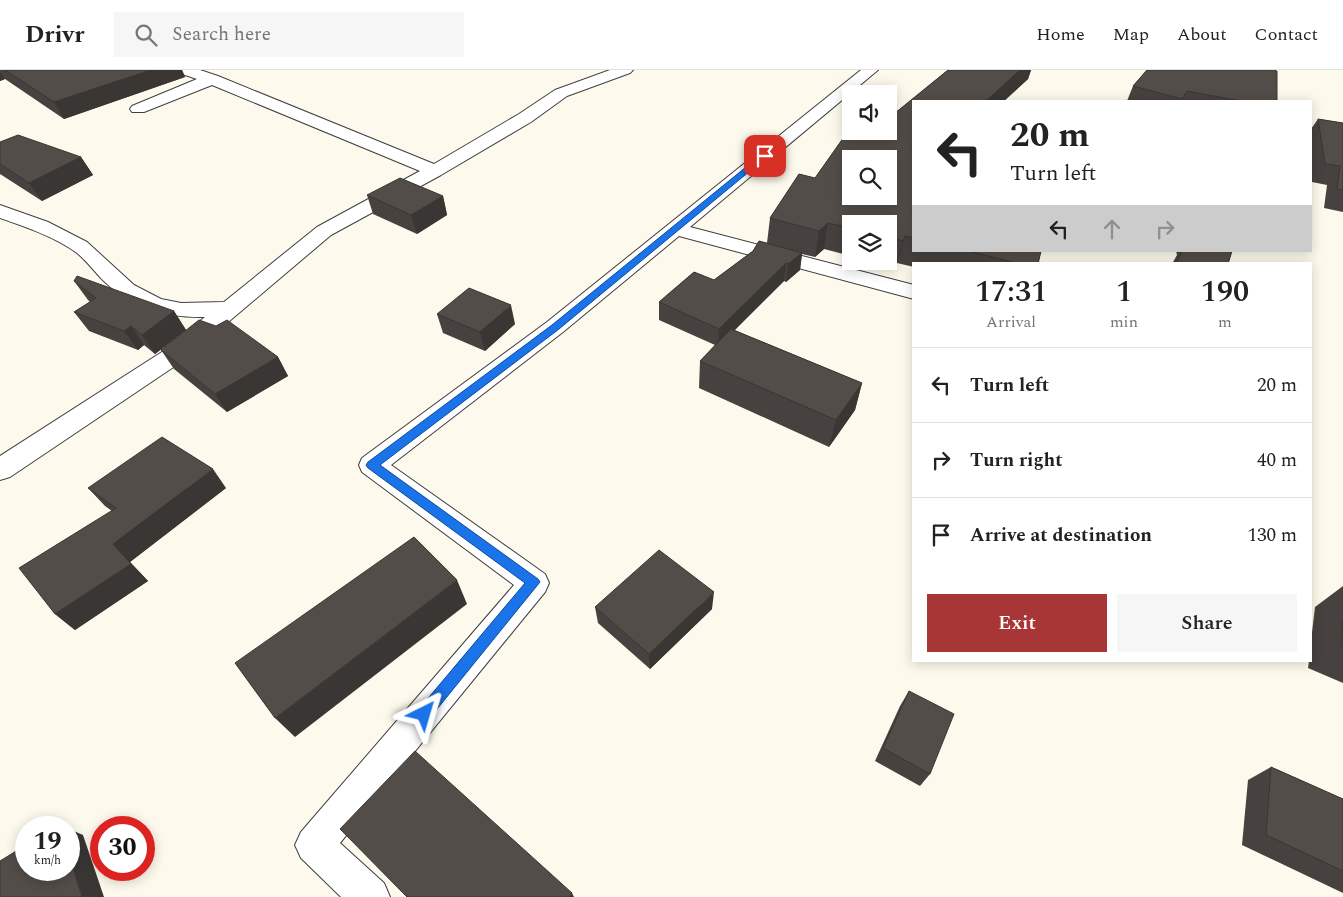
<!DOCTYPE html>
<html lang="en">
<head>
<meta charset="utf-8">
<style>
	body { margin:0; font-family:Spectral,serif; background:#f6f6f6; color:#222; height:100vh; display:flex; flex-direction:column; font-size:19px; white-space:nowrap }
	* { box-sizing:border-box; margin:0 }
	p { font-size:16px; color:#767676 }
	.icon { flex:none; width:28px; height:28px; fill:none; stroke:currentColor; stroke-width:2; stroke-linecap:round; stroke-linejoin:round }
	.map { position:relative; flex:1; overflow:hidden }
	.side { position:absolute; left:912px; top:192px; width:400px; height:400px; display:flex; flex-direction:column; background:#fff; border-radius:0px; box-shadow:0 2px 12px #0003 }
	.side>* { flex:none }
	.hud { position:absolute; left:912px; top:30px; width:400px; height:152px; border-radius:0px; box-shadow:0 2px 12px #0003; background:#fff; color:#222; overflow:hidden }
	.tools { position:absolute; left:842px; top:15px; display:grid; gap:10px }
	.tools a { display:grid; place-items:center; width:55px; height:55px; border-radius:0px; background:#fff; box-shadow:0 2px 12px #0003; font-size:25px }
	.speed { position:absolute; left:15px; top:746px; display:flex; gap:10px; font-size:25px; font-weight:700; text-align:center }
	.speed>* { display:grid; place-content:center; width:65px; height:65px; border-radius:50%; background:#fff; box-shadow:0 2px 12px #0003; line-height:1 }
	.speed small { font-size:12px; font-weight:400 }
	.speed .limit { border:8px solid #d22; background:#fff; color:#111 }
	.pin { position:absolute; display:grid; place-items:center; width:42px; height:42px; color:#fff; margin:-21px; border-radius:10px; box-shadow:0 2px 8px #0006 }
	.me { position:absolute; width:55px; margin:-28px; rotate:40deg; stroke-linejoin:round; filter:drop-shadow(0 0 4px #0008) }
	.turn { display:flex; align-items:center; gap:18px; height:105px; padding:0 15px; font-size:22px }
	.turn .icon { width:65px; height:65px; stroke-width:2.5 }
	.turn b { display:block; font-size:35px; line-height:42px }
	.lanes { display:flex; align-items:center; height:48px; padding:0 15px; background:#0003; justify-content:center; gap:25px; direction:ltr }
	.lanes .off { opacity:.35 }
	.eta { display:flex; justify-content:space-evenly; align-items:center; height:85px; text-align:center }
	.eta b { font-size:30px; font-weight:600; line-height:35px }
	.primary-button { display:flex; gap:10px; margin-top:auto; padding:10px 15px }
	.primary-button a { flex:1; height:58px; border-radius:0px; background:#a93637; color:#fff; font-size:20px; font-weight:600; line-height:58px; text-align:center }
	.primary-button a+a { background:#f6f6f6; color:#222 }
	ul { padding:0; list-style:none }
	li { display:flex; align-items:center; gap:15px; height:75px; padding:0 15px; border-top:1px solid #e0e0e0 }
	li div { flex:1 }
	li b { display:block; font-size:19px }
	li em { font-style:normal }
	header { display:flex; align-items:center; gap:30px; box-sizing:border-box; height:70px; padding:0 25px; background:#fff; border-bottom:1px solid #e0e0e0 }
	header strong { font-size:24px }
	nav { display:flex; gap:28px; margin-inline-start:auto; font-size:18px }
	.search { width:350px; height:45px; background:#f6f6f6; display:flex; align-items:center; gap:12px; box-sizing:border-box; padding:0 18px; border-radius:0px; color:#767676; font-size:19px }
	.map>svg:first-child { display:block }
	.lines { fill:none; stroke-linecap:round; stroke-linejoin:round }
	.minor-casing { stroke:#3f3f3f; stroke-width:2 }
	.minor { fill:#fff; fill-rule:evenodd }
	.wall { fill:#47423f; fill-rule:evenodd }
	.shaded-wall { fill:#3a3633 }
	.building { fill:#534d49; stroke:#3a3633; fill-rule:evenodd }
	.route { fill:#1a73e8; stroke:#114b97 }
</style>
</head>
<body>
<header>
<strong>Drivr</strong>
<div class="search"><svg class="icon" aria-label="search" viewBox="0 0 24 24"><circle cx="10" cy="10" r="6"/><path d="M15 15l6 6"/></svg>Search here</div>
<nav><a>Home</a><a>Map</a><a>About</a><a>Contact</a></nav>
</header>
<div class="map">
<svg width="1343" height="827" viewBox="0 0 1343 827">
	<rect width="100%" height="100%" fill="#fdfaed"/>
	<g class="lines">
		<defs>
			<g id="minor">
				<path d="M176,0H200L218,6L434,94L519,44L555,20L610,0H633L630,3L567,26L531,52L441,105L331,165L181,292L10,407L0,410V386L165,280L205,247C168,248 134,239 106,213C96,204 88,192 77,183C55,167 26,157 0,148V135L48,152L87,172L134,215L161,229L181,233L224,232L317,157L420,101L212,15L144,42H132L130,39L132,36L197,9L179,3Z"/>
				<polygon points="861,0 878,0 690,157 914,215 914,229 679,166 563,262 391,395 545,504 549,513 545,522 340,773 384,813 390,827 341,827 301,788 295,775 301,762 514,515 362,402 359,395 362,388 547,252"/>
			</g>
		</defs>
		<use href="#minor" class="minor-casing"/>
		<use href="#minor" class="minor"/>
	</g>
	<g class="wall">
		<polygon points="0,0 182,0 185,7 64,49 5,9 0,11"/>
		<path d="M948,0H1031L1028,9L1004,31H914V181H1041L1038,194H914V197L897,193L895,197L871,191H889V154H851V186L824,179L815,187L802,184L800,200L786,212L784,211L734,260L862,313L855,340L829,377L699,318L700,291L715,275L659,250V232L694,202L714,210L753,181L759,171L767,173L770,148L799,104L815,108L851,57V61H889V48ZM851,89H889V126H851Z"/>
		<polygon points="1147,0 1277,31 1127,31 1133,16"/>
		<polygon points="1318,49 1343,53 1343,142 1324,138 1327,115 1312,112 1311,104 1311,59"/>
		<polygon points="0,72 81,87 93,105 42,131 0,104"/>
		<polygon points="367,125 443,126 447,145 417,164 373,144"/>
		<polygon points="1176,181 1232,181 1228,194 1172,194 1177,185"/>
		<polygon points="74,211 174,241 186,260 155,284 144,275 138,280 89,261 74,242 90,232 88,230"/>
		<polygon points="437,244 515,254 485,281 443,263"/>
		<polygon points="161,280 278,287 288,306 227,342 174,299"/>
		<polygon points="88,418 226,418 130,492 148,511 75,560 55,544 112,441 105,436"/>
		<polygon points="1343,516 1343,613 1308,598 1309,591 1311,591 1311,571 1315,537"/>
		<polygon points="595,537 712,539 650,599 598,553"/>
		<polygon points="909,621 930,704 920,716 875,691 900,636"/>
		<polygon points="1271,697 1343,729 1343,823 1242,775 1248,710"/>
	</g>
	<g class="shaded-wall">
		<polygon points="151,0 182,0 185,7 64,49 54,32"/>
		<polygon points="1020,0 1031,0 1028,9 1004,31 986,31"/>
		<polygon points="0,2 5,9 0,11"/>
		<polygon points="81,87 93,105 42,131 29,113"/>
		<polygon points="443,126 447,145 417,164 411,145"/>
		<polygon points="828,153 824,179 815,187 819,161"/>
		<polygon points="905,166 897,193 895,197 903,171"/>
		<polygon points="802,183 800,200 786,212 788,194"/>
		<polygon points="786,193 784,211 718,277 719,259"/>
		<polygon points="511,235 515,254 485,281 480,262"/>
		<polygon points="174,241 186,260 155,284 142,265"/>
		<polygon points="131,256 144,275 138,280 124,261"/>
		<polygon points="278,287 288,306 227,342 215,324"/>
		<polygon points="862,313 855,340 829,377 836,350"/>
		<polygon points="213,399 226,418 130,492 148,511 75,560 55,544 113,474"/>
		<polygon points="457,510 467,534 295,667 275,648"/>
		<polygon points="714,522 712,539 650,599 649,584"/>
		<polygon points="69,759 83,765 104,827 82,827 69,786"/>
		<polygon points="572,823 574,827 569,827"/>
	</g>
	<g class="building">
		<polygon points="5,0 151,0 54,32"/>
		<path d="M948,0H1020L986,31H914V168L905,166L903,171L889,167V154H851V158L828,153L819,161L770,148L799,104L815,108L851,57V61H889V48ZM851,89H889V126H851Z"/>
		<polygon points="1147,0 1273,0 1277,1 1277,31 1241,31 1187,21 1182,29 1133,16"/>
		<polygon points="1318,49 1343,53 1343,120 1337,119 1340,96 1325,94"/>
		<polygon points="18,65 81,87 29,113 0,94 0,72"/>
		<polygon points="400,108 443,126 411,145 367,125"/>
		<polygon points="759,171 802,183 788,194 786,193 719,259 659,232 694,202 714,210 753,181"/>
		<polygon points="968,181 1041,181 1038,194 1020,194"/>
		<polygon points="1182,181 1232,181 1228,194 1176,194"/>
		<polygon points="77,206 174,241 142,265 131,256 124,261 74,242 96,228 74,211"/>
		<polygon points="469,218 511,235 480,262 437,244"/>
		<polygon points="199,250 216,256 227,250 278,287 215,324 161,280"/>
		<polygon points="731,259 862,313 836,350 700,291"/>
		<polygon points="162,367 213,399 113,474 131,494 55,544 19,498 116,438 88,418"/>
		<polygon points="414,467 457,510 275,648 235,593"/>
		<polygon points="659,480 714,522 649,584 595,537"/>
		<polygon points="1343,549 1343,577 1341,576"/>
		<polygon points="909,621 954,644 930,704 883,678"/>
		<polygon points="415,681 572,823 569,827 407,827 340,759"/>
		<polygon points="1271,697 1343,729 1343,801 1266,765"/>
		<polygon points="59,755 59,758 54,758"/>
		<polygon points="26,775 26,800 69,800 69,786 82,827 0,827 0,791"/>
	</g>
	<polygon class="route" points="762,84 768,86 559,259 380,395 538,509 540,512 429,649 424,651 419,649 417,644 419,639 525,513 368,398 366,395 368,392 552,255"/>
</svg>
<div class="tools">
<a><svg class="icon" aria-label="sound" viewBox="0 0 24 24"><path d="M4 9h4l5-4v14l-5-4H4zM17 9q2 3 0 6"/></svg></a>
<a><svg class="icon" aria-label="search" viewBox="0 0 24 24"><circle cx="10" cy="10" r="6"/><path d="M15 15l6 6"/></svg></a>
<a><svg class="icon" aria-label="layers" viewBox="0 0 24 24"><path d="M12 4l9 5-9 5-9-5zM3 14l9 5 9-5"/></svg></a>
</div>
<div class="speed"><div>19<small>km/h</small></div><div class="limit">30</div></div>
<div class="pin" style="left:765px;top:86px;background:#d93025"><svg class="icon" aria-label="arrive" viewBox="0 0 24 24"><path d="M6 21V4h12l-3 4 3 4H6"/></svg></div>
<svg class="me" style="left:424px;top:644px" viewBox="-20 -20 40 40"><path d="M0-17L14 15 0 8-14 15z" fill="#1a73e8" stroke="#fff" stroke-width="4"/></svg>
<div class="hud">
<div class="turn"><svg class="icon" aria-label="left" viewBox="0 0 24 24"><path d="M17 20v-9H6M10 6l-5 5 5 5"/></svg><div><b>20 m</b>Turn left</div></div>
<div class="lanes"><svg class="icon" aria-label="left" viewBox="0 0 24 24"><path d="M17 20v-9H6M10 6l-5 5 5 5"/></svg><svg class="icon off" aria-label="ahead" viewBox="0 0 24 24"><path d="M12 20V5M6 11l6-6 6 6"/></svg><svg class="icon off" aria-label="right" viewBox="0 0 24 24"><path d="M7 20v-9h11M14 6l5 5-5 5"/></svg></div>
</div>
<section class="side">
<div class="eta">
<div><b>17:31</b><p>Arrival</p></div>
<div><b>1</b><p>min</p></div>
<div><b>190</b><p>m</p></div>
</div>
<ul>
<li><svg class="icon" aria-label="left" viewBox="0 0 24 24"><path d="M17 20v-9H6M10 6l-5 5 5 5"/></svg><div><b>Turn left</b></div><em>20 m</em></li>
<li><svg class="icon" aria-label="right" viewBox="0 0 24 24"><path d="M7 20v-9h11M14 6l5 5-5 5"/></svg><div><b>Turn right</b></div><em>40 m</em></li>
<li><svg class="icon" aria-label="arrive" viewBox="0 0 24 24"><path d="M6 21V4h12l-3 4 3 4H6"/></svg><div><b>Arrive at destination</b></div><em>130 m</em></li>
</ul>
<div class="primary-button"><a>Exit</a><a>Share</a></div>
</section>
</div>
</body>
</html>
